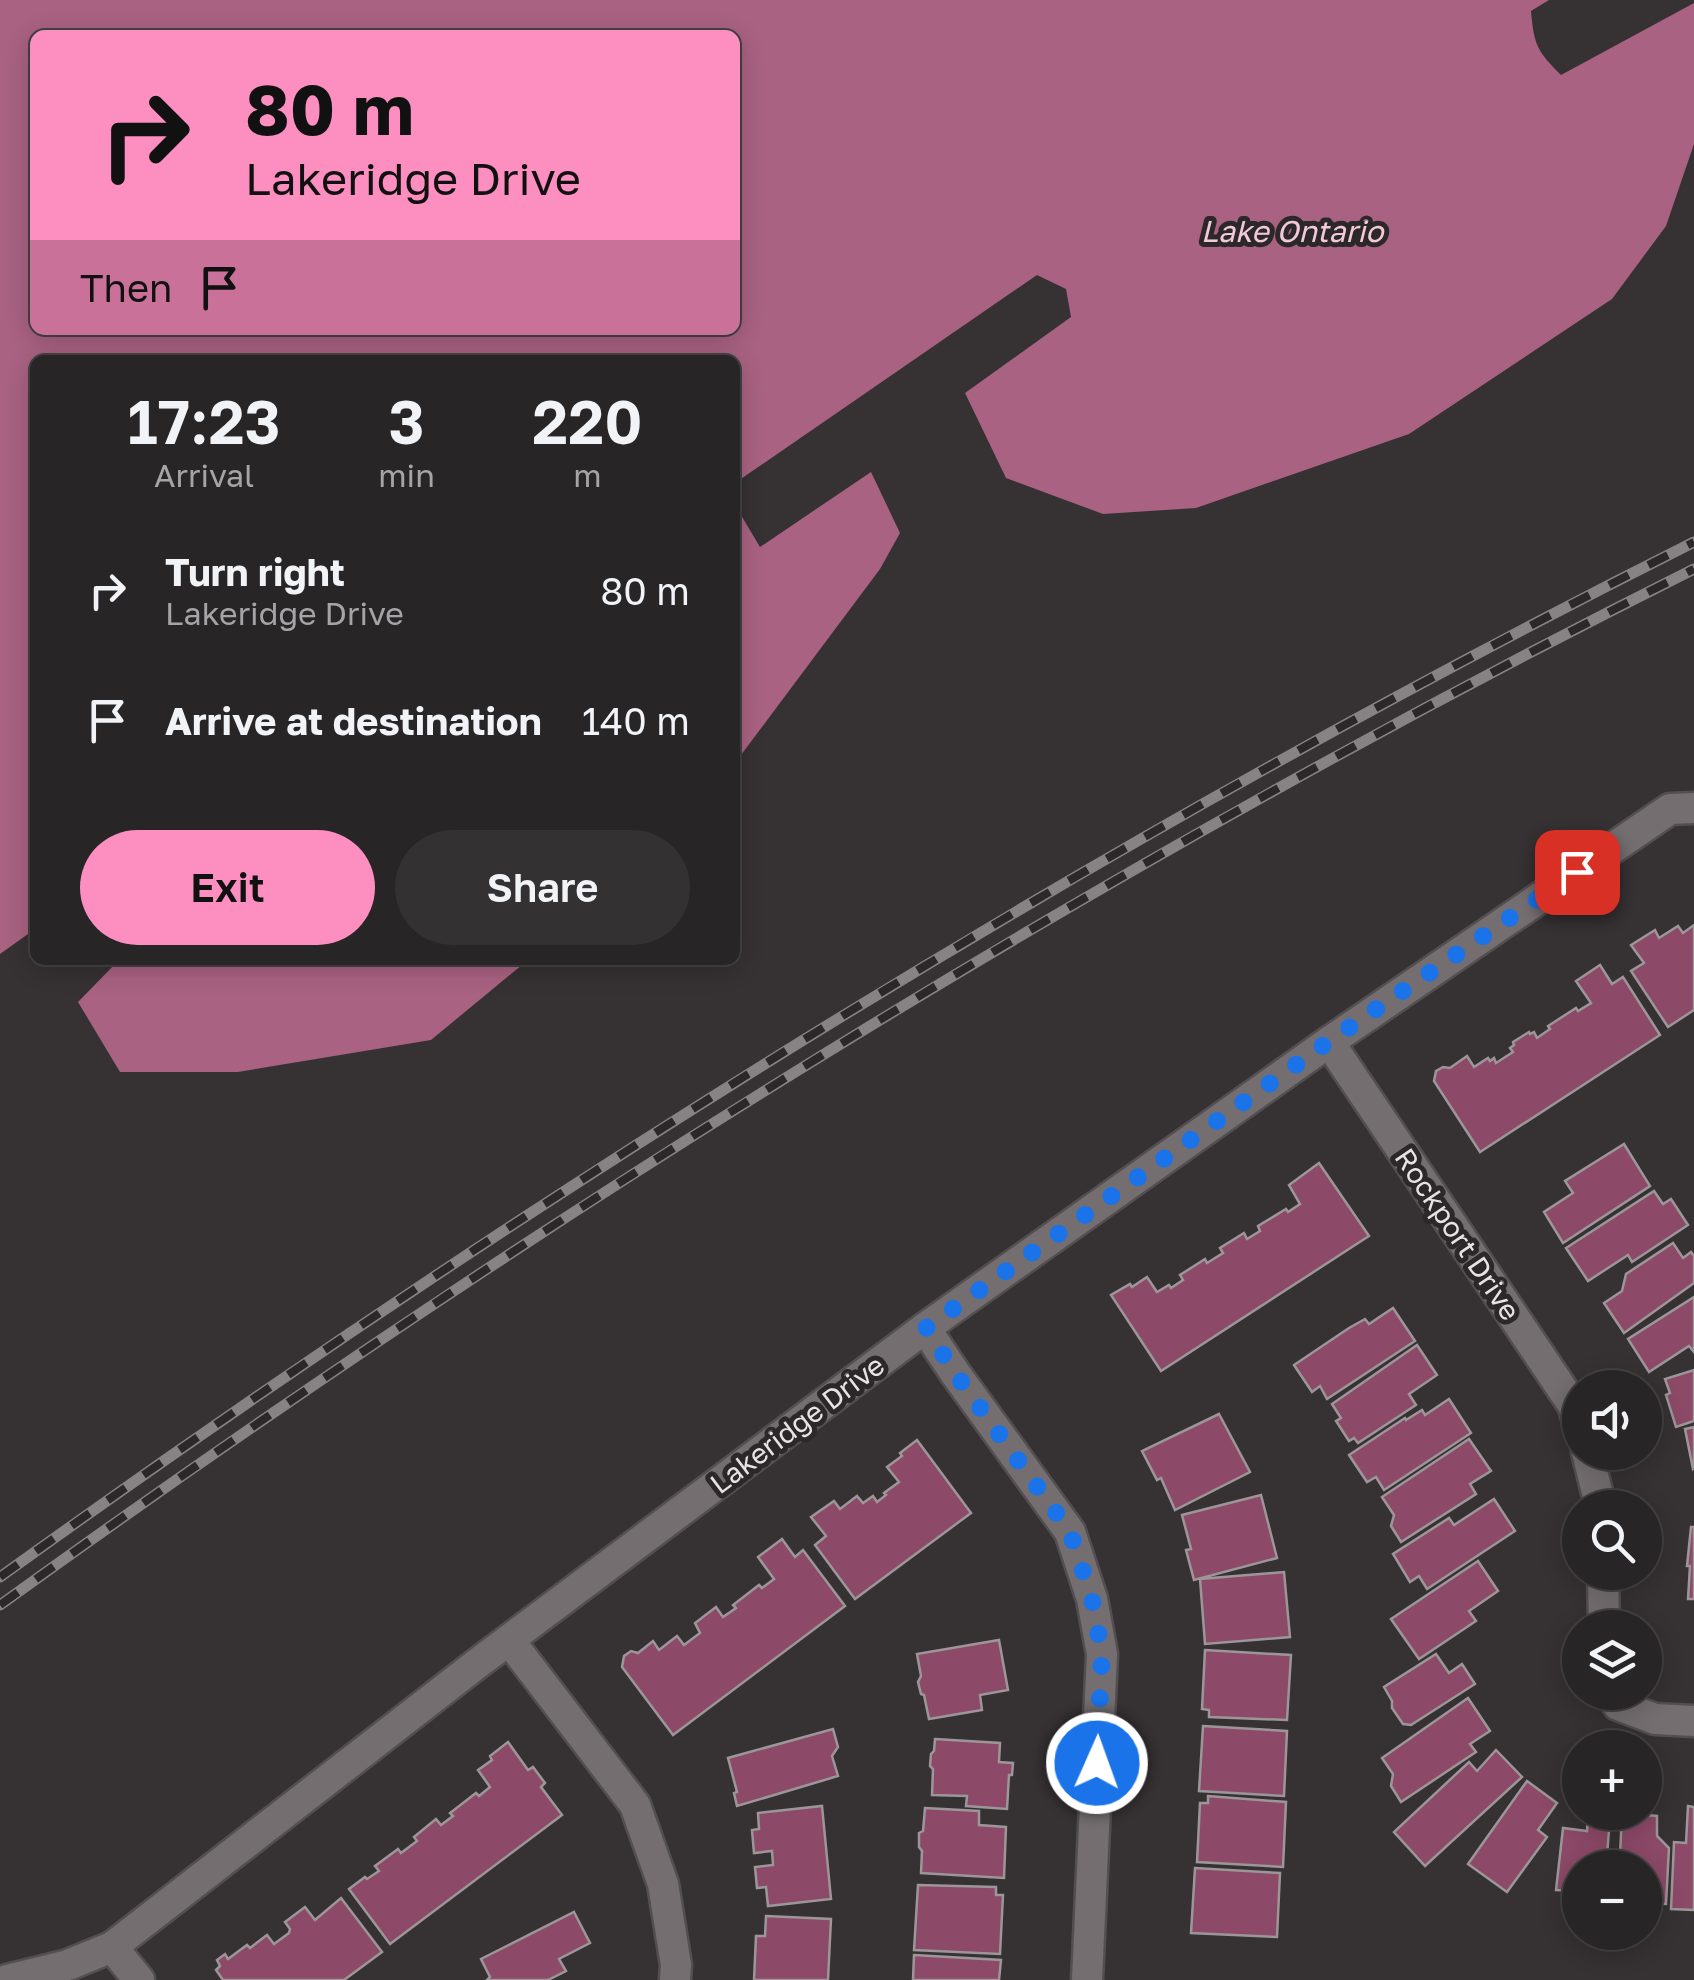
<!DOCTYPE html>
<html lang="en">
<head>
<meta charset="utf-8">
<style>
	body { margin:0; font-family:"Golos Text",sans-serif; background:#343132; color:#f1f3f6; height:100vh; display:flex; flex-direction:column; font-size:38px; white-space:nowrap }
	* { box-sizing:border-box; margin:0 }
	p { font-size:32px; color:#a5a5a7 }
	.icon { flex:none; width:55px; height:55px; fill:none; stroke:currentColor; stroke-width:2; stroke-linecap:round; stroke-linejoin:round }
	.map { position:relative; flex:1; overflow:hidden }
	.panel { position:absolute; left:30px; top:355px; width:710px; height:610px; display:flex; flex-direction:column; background:#282526; border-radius:15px; box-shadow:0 5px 25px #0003,0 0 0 2px #444243 }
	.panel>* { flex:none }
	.hud { position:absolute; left:30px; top:30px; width:710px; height:305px; border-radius:15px; box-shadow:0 5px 25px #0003,0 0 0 2px #444243; background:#fd8ec0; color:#111; overflow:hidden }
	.tools { position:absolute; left:1562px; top:1370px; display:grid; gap:20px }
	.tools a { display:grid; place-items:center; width:100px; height:100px; border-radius:50%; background:#282526; box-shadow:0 5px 25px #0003,0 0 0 2px #444243; font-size:50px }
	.pin { position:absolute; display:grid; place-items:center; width:85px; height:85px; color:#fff; margin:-42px; border-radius:20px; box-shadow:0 5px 15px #0006 }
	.me { position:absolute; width:110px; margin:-55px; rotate:2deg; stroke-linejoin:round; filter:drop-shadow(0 0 8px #0008) }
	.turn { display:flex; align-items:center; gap:35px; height:210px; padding:0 50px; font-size:45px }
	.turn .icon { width:130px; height:130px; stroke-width:2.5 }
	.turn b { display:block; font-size:70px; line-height:85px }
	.then { display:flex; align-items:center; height:95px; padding:0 50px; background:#0003; gap:20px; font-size:38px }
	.eta { display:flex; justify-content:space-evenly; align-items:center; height:170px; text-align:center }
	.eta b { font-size:60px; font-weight:600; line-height:70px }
	.primary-button { display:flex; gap:20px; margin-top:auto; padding:20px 50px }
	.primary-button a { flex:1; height:115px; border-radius:60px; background:#fd8ec0; color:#111; font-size:40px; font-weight:600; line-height:115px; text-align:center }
	.primary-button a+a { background:#343132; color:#f1f3f6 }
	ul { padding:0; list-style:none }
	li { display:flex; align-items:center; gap:30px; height:130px; padding:0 50px }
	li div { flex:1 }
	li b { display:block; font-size:38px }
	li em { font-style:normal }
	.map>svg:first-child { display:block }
	.water { fill:#a96282; fill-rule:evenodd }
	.building { fill:#8c4968; stroke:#9c9698; stroke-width:2.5 }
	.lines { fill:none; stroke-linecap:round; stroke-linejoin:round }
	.street-casing { stroke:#534e50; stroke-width:35 }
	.street { stroke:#746e70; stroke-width:30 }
	.rail-casing { stroke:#878385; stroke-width:11 }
	.rail { stroke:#2c2729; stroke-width:8; stroke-dasharray:22; stroke-linecap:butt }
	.route { stroke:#1a73e8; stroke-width:18; stroke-dasharray:0 32.4 }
	.labels { text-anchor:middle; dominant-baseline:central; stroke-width:10; stroke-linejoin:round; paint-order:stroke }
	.street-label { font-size:28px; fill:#e8e4e6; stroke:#2c2729 }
	.water-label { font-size:30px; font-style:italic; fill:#f3c9da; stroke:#2c2729 }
</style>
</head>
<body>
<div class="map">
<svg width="1694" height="1980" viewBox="0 0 1694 1980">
	<rect width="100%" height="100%" fill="#363133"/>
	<g class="water">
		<path d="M0,0H1549L1531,11C1534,45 1537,51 1561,75L1694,3V144L1666,226L1612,299L1409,434L1196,508L1103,514L1006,478L965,393L1071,317L1066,289L1037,275L735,483V360H35V929L0,954ZM35,35H735V330H35Z"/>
		<polygon points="871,472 900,533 880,569 735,763 735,505 760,547"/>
		<polygon points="119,960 528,960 431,1040 238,1072 120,1072 78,1002"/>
	</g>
	<g class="building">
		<polygon points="1694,925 1694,1010 1668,1027 1631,971 1644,963 1631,945 1655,930 1659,938 1678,926 1683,933"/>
		<polygon points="1600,965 1612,984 1623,977 1660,1035 1480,1152 1434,1081 1436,1071 1443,1067 1450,1068 1467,1056 1474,1067 1488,1058 1490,1061 1494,1058 1496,1063 1513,1052 1510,1048 1514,1045 1513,1042 1529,1032 1530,1034 1534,1032 1537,1038 1550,1029 1548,1026 1576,1008 1578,1011 1591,1003 1576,981"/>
		<polygon points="1624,1144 1650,1186 1563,1243 1544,1212 1573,1193 1565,1181"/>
		<polygon points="1319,1163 1369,1236 1161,1371 1111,1295 1130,1284 1132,1287 1147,1277 1157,1292 1169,1285 1171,1288 1183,1280 1180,1275 1205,1259 1207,1263 1223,1253 1220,1248 1244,1233 1247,1239 1260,1231 1258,1226 1286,1209 1288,1212 1300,1204 1289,1185"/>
		<polygon points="1654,1191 1663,1204 1671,1199 1688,1225 1632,1262 1628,1255 1588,1281 1566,1248"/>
		<polygon points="1673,1243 1683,1258 1691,1252 1694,1256 1694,1283 1624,1333 1604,1303 1622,1291 1626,1274"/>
		<polygon points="1694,1297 1694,1352 1689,1346 1649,1372 1628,1339"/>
		<polygon points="1393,1308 1415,1341 1327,1399 1320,1386 1312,1392 1294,1365 1349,1328 1365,1319 1369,1324"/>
		<polygon points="1417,1345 1437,1375 1409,1394 1416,1405 1358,1443 1354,1438 1349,1441 1336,1421 1341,1418 1332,1404"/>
		<polygon points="1694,1370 1694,1421 1676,1427 1666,1395 1670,1393 1665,1379"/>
		<polygon points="1449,1399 1471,1433 1384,1490 1376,1477 1367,1482 1349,1455 1405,1418 1406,1420 1422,1410 1425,1415"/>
		<polygon points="1219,1414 1250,1472 1175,1510 1161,1478 1157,1480 1142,1451"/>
		<polygon points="1694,1427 1694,1468 1693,1469 1685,1429"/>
		<polygon points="1469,1439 1491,1471 1470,1484 1476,1494 1401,1542 1391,1526 1394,1515 1382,1497"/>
		<polygon points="917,1440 971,1513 855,1599 815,1545 826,1536 811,1517 834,1501 840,1509 857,1496 863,1503 873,1496 877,1502 886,1495 884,1493 899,1482 887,1467 902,1456 900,1453"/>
		<polygon points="1261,1495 1277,1558 1194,1580 1186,1550 1191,1549 1182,1515"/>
		<polygon points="1494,1499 1515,1531 1427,1589 1419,1576 1410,1582 1393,1554 1449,1518 1454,1525"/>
		<polygon points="1691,1527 1694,1527 1694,1599 1688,1599 1690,1566 1687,1566"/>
		<polygon points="782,1539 795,1557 803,1550 845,1606 673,1735 622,1667 624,1656 631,1651 638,1653 653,1641 659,1650 677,1636 684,1645 700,1633 695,1623 716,1607 723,1617 736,1608 733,1605 759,1585 762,1588 774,1579 758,1557"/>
		<polygon points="1478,1561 1498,1591 1469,1611 1476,1621 1419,1659 1391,1619"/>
		<polygon points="1284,1572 1290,1637 1205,1644 1200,1579"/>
		<polygon points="999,1640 1008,1690 980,1695 982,1710 929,1719 924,1695 921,1694 918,1682 921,1676 917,1654"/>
		<polygon points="1205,1650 1291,1655 1287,1720 1209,1717 1209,1710 1202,1709"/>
		<polygon points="1436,1654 1449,1673 1462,1664 1475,1684 1411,1725 1403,1724 1392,1708 1392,1701 1384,1687"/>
		<polygon points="1468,1698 1490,1731 1470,1744 1476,1752 1401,1802 1391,1786 1393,1774 1382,1758"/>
		<polygon points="1203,1726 1287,1731 1284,1796 1199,1791"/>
		<polygon points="833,1729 838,1747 832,1756 838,1776 737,1806 734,1793 737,1792 728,1758"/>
		<polygon points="935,1739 1000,1743 999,1762 1013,1763 1012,1775 1009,1775 1007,1809 966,1806 967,1796 932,1795 933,1769 930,1766 931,1754 934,1751"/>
		<polygon points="508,1742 528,1770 533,1767 545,1783 541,1787 562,1815 390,1944 349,1889 365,1877 367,1879 379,1871 375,1866 398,1849 401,1853 417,1841 414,1837 436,1819 441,1825 453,1816 450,1813 476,1793 479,1796 490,1787 478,1770 492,1760 490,1756"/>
		<polygon points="1496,1750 1522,1777 1425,1866 1394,1832 1469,1762 1477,1771"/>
		<polygon points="1527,1781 1557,1803 1538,1830 1547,1837 1507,1892 1468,1864"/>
		<polygon points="1208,1796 1286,1802 1283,1867 1197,1862 1200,1803 1208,1803"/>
		<polygon points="822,1806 831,1899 768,1906 766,1887 757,1888 755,1867 773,1865 772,1851 754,1853 752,1830 759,1829 758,1813"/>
		<polygon points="1688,1806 1694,1807 1694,1910 1671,1909 1674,1842 1686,1843"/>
		<polygon points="925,1808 979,1811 979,1825 1006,1827 1004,1878 921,1873 922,1851 919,1847 919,1833 923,1831"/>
		<polygon points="1622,1813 1657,1816 1657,1836 1669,1848 1666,1904 1648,1903 1647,1915 1645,1914 1645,1868 1624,1868 1624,1856 1620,1856"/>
		<polygon points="1588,1816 1610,1818 1606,1868 1580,1868 1580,1897 1573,1897 1574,1891 1556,1890 1563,1828 1587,1831"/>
		<polygon points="1195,1868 1280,1873 1277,1937 1191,1933"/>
		<polygon points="918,1885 996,1887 996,1895 1003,1895 1000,1954 914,1950"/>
		<polygon points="341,1898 382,1952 344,1980 223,1980 216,1970 220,1966 217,1960 225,1954 228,1959 247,1945 250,1948 267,1935 274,1944 289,1933 290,1929 285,1922 305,1907 315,1920"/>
		<polygon points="574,1912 590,1943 559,1959 566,1971 548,1980 487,1980 490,1977 481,1959"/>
		<polygon points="766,1916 831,1919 828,1980 754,1980 756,1936 765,1936"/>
		<polygon points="914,1955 1001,1960 999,1980 913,1980"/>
	</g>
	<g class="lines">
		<defs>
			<g id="street">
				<polyline points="1329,1042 1573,1405 1580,1428"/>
				<polyline points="925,1328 955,1373 1070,1532 1092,1599 1102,1654 1087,1980"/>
				<polyline points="1587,1452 1601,1508"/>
				<polyline points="1603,1572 1604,1628"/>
				<polyline points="509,1640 635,1805 663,1884 676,1965 675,1980"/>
				<polyline points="1612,1692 1618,1705 1655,1719 1694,1721"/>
				<polyline points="112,1947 139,1980"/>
				<polyline points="7,1980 68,1965 112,1947 478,1663 925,1328 1329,1042 1670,809 1694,808"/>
			</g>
		</defs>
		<use href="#street" class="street-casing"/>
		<use href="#street" class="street"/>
		<defs>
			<g id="rail">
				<path d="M0,1577C538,1190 1101,839 1694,542"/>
				<path d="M0,1605C537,1218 1101,865 1694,569"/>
			</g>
		</defs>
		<use href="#rail" class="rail-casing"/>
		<use href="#rail" class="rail"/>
	</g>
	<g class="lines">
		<polyline class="route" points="1097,1763 1102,1654 1092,1599 1070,1532 955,1373 926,1328 1328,1042 1577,872"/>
	</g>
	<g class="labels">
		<g class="street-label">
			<text transform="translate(1458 1234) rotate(56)">Rockport Drive</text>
			<text transform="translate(797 1424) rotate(-37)">Lakeridge Drive</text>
		</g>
		<g class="water-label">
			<text x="1292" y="231">Lake Ontario</text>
		</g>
	</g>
</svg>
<div class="tools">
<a><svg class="icon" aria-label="sound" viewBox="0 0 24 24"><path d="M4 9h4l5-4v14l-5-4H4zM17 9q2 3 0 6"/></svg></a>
<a><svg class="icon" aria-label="search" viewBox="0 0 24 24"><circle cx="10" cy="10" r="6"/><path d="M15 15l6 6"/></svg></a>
<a><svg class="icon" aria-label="layers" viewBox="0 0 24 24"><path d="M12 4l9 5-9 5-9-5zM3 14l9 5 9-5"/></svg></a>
<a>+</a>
<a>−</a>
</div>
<div class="pin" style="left:1577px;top:872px;background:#d93025"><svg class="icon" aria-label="arrive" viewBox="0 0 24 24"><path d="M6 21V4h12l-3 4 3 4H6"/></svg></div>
<svg class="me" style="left:1097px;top:1763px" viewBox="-20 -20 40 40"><circle r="17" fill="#1a73e8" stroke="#fff" stroke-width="3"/><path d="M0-11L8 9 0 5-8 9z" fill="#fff"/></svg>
<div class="hud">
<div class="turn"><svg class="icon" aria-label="right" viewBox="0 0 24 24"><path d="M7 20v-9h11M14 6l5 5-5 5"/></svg><div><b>80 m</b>Lakeridge Drive</div></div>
<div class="then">Then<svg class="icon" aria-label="arrive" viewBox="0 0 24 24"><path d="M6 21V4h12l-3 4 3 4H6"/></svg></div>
</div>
<section class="panel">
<div class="eta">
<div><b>17:23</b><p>Arrival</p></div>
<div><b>3</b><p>min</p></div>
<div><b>220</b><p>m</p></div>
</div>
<ul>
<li><svg class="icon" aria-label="right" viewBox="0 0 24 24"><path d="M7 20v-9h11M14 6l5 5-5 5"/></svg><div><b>Turn right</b><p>Lakeridge Drive</p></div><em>80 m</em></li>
<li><svg class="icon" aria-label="arrive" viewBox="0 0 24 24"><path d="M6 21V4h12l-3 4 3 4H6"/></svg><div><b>Arrive at destination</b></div><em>140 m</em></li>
</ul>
<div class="primary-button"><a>Exit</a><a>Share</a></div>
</section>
</div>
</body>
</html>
